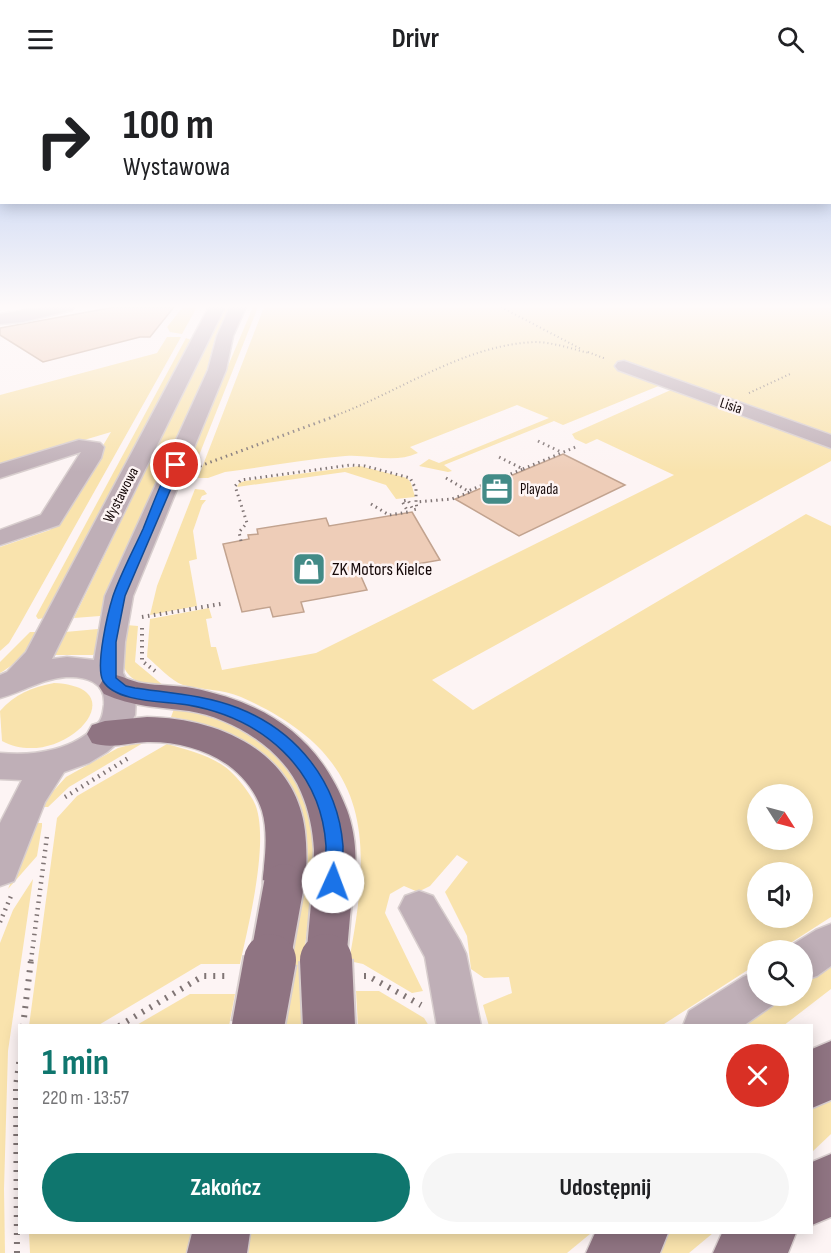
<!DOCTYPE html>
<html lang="pl">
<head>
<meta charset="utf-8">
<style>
	body { margin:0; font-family:"Sofia Sans Condensed",sans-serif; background:#f6f6f6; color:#202124; height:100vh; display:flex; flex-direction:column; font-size:22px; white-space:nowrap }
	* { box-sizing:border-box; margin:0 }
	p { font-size:20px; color:#757577 }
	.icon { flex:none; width:33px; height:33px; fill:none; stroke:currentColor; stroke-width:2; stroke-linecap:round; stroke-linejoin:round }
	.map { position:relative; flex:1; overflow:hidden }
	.details { position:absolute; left:18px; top:946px; width:795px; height:210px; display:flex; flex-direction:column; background:#fff; border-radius:0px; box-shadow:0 3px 15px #0003 }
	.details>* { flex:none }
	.banner { position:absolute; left:0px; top:0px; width:831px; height:126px; box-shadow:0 3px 15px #0003; background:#fff; color:#202124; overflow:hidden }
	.needle { width:39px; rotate:126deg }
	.tools { position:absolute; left:747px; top:706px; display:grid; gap:12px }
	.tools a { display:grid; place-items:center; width:66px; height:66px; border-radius:50%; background:#fff; box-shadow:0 3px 15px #0003; font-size:30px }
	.pin { position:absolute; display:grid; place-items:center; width:51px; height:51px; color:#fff; margin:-26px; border:3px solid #fff; border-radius:50%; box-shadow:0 2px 6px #0007 }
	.me { position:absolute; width:66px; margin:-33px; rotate:2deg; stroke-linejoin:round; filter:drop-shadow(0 0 4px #0008) }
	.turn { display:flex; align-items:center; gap:21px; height:126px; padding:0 24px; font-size:27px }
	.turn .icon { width:78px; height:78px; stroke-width:2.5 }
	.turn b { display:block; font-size:42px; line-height:51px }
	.round { display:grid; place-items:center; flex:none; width:63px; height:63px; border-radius:32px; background:#f6f6f6 }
	.headline { display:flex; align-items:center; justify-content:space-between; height:102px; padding:0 24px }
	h1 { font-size:36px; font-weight:700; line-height:45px; color:#0f766e }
	.action { display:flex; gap:12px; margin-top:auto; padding:12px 24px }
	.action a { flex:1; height:69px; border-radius:36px; background:#0f766e; color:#fff; font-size:24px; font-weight:700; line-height:69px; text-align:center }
	.action a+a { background:#f6f6f6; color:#202124 }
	header { display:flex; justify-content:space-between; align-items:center; height:78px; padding:0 24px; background:#fff; font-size:27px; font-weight:700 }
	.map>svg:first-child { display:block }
	.green { fill:#f9e3ad; fill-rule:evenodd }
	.building { fill:#eecdb8; stroke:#c2a38f; stroke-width:1.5 }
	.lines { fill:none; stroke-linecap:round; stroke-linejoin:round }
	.minor-casing { stroke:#d8cece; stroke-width:3 }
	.major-casing { stroke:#d8cece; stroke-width:3 }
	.path-far4 { stroke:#807575; stroke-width:2; stroke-dasharray:1 3; stroke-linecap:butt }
	.path-far3 { stroke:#807575; stroke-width:3; stroke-dasharray:1.5 4; stroke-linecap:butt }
	.path-far2 { stroke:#807575; stroke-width:4; stroke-dasharray:1.5 4.5; stroke-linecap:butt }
	.path-far1 { stroke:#807575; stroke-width:4.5; stroke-dasharray:1.5 5; stroke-linecap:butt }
	.path { stroke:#807575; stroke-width:6; stroke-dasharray:2 7; stroke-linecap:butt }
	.minor { fill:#bfafb7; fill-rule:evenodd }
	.major { fill:#8f7482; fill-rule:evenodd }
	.major-bridge-far1-casing { stroke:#d8cece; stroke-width:44; stroke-linecap:butt }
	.major-bridge-casing { stroke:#d8cece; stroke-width:56; stroke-linecap:butt }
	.major-bridge-far1 { stroke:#8f7482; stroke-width:40 }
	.major-bridge { stroke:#8f7482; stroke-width:52 }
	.route { fill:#1a73e8; stroke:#114b97; stroke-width:1.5 }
	.labels { text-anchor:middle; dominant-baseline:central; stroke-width:5; stroke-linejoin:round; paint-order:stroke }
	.far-street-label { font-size:15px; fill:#150808; stroke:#fdf4f4 }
	.far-poi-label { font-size:15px; fill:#150808; stroke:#fdf4f4; text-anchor:start }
	.poi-label { font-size:18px; fill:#150808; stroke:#fdf4f4; text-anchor:start }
</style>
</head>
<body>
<header><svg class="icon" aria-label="menu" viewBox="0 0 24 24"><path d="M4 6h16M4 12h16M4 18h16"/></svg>Drivr<svg class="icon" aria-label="search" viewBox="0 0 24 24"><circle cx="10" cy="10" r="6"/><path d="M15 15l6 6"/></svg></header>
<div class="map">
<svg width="831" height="1175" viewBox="0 0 831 1175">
	<rect width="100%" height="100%" fill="#fdf4f4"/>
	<g class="green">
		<polygon points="183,229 197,229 182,256 170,254 167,249"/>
		<polygon points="225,229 230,229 215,260 205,299 112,500 100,538 74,540"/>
		<polygon points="253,229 258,229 190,400 183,394"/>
		<path d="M264,229H831V383L432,602L473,632L806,436L831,448V839L778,873H758L757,886L661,948H489L483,927L512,915L509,899L484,900L471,891L467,858L445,814L468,784L457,777L430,808L418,814L404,808L390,816L385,835L423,913L412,915L363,886L349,883C373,757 371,677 241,619C223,611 202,612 183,607C171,603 157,587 147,579L150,541L209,530L212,540L206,541L211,569H216L222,592L316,575L674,397L597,361L586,366L575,361L572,356L673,311L661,307L563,347L554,343L444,387L452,393L448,394L419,388L429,381L439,385L549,340L517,327L410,369L418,375C393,386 370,376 345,378C305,381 265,389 225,394L208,400H198ZM758,717H802V762H758ZM758,795H802V840H758Z"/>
		<polygon points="167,259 181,259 19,548 9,565 0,573 0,469 50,452 59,442 111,354 0,387 0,317 157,275"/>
		<polygon points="186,260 191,262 183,278 45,540 38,541 36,538"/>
		<polygon points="360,388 407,400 411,405 415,419 396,421 386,407 345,394 237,409 239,405 245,403"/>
		<polygon points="195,411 204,412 207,416 202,418 200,422 206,422 202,427 193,453 197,481 189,483 197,528 150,537 157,508"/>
		<path d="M126,547L138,548L135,584L164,608C147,606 130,606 123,587Z"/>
		<polygon points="98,551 96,574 93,577 55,577 65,554"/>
		<path d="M30,554H38C28,573 19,584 0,595V584Z"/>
		<path d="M54,605C141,609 61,695 2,663L0,633C15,616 32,609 54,605Z"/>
		<path d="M174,631L200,636L227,645L249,655L278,677L304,713L317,773L305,868L307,948H280L263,678C236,655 206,644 171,639Z"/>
		<polygon points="148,662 69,709 48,729 44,729 46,721 66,699 118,670"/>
		<path d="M167,666C187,672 214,678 230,693C238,700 248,713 253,722C272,755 248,849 240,886H201L97,948H29L57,740L77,718Z"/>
		<polygon points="36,745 42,745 42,748 37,778 8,811"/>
		<polygon points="33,801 8,973 4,1111 5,1175 0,1175 0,865 13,832"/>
		<polygon points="831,878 831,911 783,948 726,948 770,918 802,918 803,897"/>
		<polygon points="356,913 379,913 424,940 429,948 358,948"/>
		<polygon points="190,916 235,916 229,948 135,948"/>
		<polygon points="831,1015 831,1056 812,1074 812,1031"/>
		<polygon points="29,1155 191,1155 187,1175 30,1175"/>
		<polygon points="248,1155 589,1155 590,1156 567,1175 245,1175"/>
		<polygon points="670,1155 713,1155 689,1175 647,1175"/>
	</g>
	<g class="building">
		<polygon points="115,229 174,229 150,259 140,259 43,284 0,257 0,250"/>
		<polygon points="563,376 625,407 519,458 455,421"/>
		<polygon points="412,434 440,482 360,496 367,512 301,524 304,534 273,539 270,529 242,534 223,466 249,461 248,457 258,456 257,451 326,440 329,448"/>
	</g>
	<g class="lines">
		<defs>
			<g id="minor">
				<polygon points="46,229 75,229 72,232 23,244 0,246 0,236"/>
				<path d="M209,229H225L52,581L67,579L94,582L105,518L208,292L217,258L230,229H246L233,258L226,292L133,518L125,564L123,595L136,619L135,637L122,661L107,674L89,685L64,694L45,724L14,803L0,808V745L22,702L0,701V675C33,678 76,673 99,644C103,639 103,633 104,627C106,604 86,598 66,599C41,601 23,614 0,620V597L7,594L26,574Z"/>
				<polygon points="624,283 831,357 831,370 618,292 615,288 618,284"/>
				<polygon points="79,362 100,365 104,369 101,380 59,447 0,467 0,452 41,437 81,374 0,400 0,386"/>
				<polygon points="419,813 433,818 460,863 466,876 481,948 437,948 425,879 399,830 405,818"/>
				<polygon points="831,846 831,888 817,898 802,903 802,873 786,873 787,870 816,852"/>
				<polygon points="758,893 758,918 777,918 773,927 743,948 683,948 689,933 743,899"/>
			</g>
			<g id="major">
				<path d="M116,597C125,599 133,604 142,605C159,608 176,607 192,610C267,625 319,659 347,732C356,757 360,792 348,817L333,822L318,817C309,799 314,791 314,772C313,753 309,732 301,714C284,672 233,640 189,633C160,629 132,629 104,616L99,608L104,600Z"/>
				<path d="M147,639C224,640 303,678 306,765C307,784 307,802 299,819L284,824L269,819C267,815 264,810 263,806C262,801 264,793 264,788C266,770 267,750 262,733C246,684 194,663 147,664C128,665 111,671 92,665L87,656L92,647L105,643Z"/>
				<polygon points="831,963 831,1022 812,1030 812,971"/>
				<polygon points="831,1076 831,1139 812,1147 812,1084"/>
				<polygon points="192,1155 250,1155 247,1175 187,1175"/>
				<polygon points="595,1155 668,1155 660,1175 586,1175"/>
				<polygon points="722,1155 796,1155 788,1175 713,1175"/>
			</g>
		</defs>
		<use href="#minor" class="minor-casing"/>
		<use href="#major" class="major-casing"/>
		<g class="path-far4">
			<polyline points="501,229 581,271"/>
			<polyline points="588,274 606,281"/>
			<polyline points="749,315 790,296"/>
			<path d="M334,338C400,314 463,267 535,264C552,264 572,271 589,275"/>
		</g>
		<g class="path-far3">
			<polyline points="538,363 561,374"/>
			<polyline points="200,388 338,337"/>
			<polyline points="523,391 578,368"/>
			<polyline points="446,400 468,413 523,391 499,379"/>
			<polyline points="371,426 389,437 408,434 402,423 408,422 413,432 417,431 416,424"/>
			<polyline points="241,463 239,454 247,445 235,408 241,402 350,387 365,388 410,400 416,411 416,424 452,421 470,414"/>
		</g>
		<g class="path-far2">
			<polyline points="142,539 221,526"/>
			<polyline points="142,550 142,583 155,593"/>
		</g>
		<g class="path-far1">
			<polyline points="65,719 130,679"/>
			<polyline points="0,844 11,818"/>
			<polyline points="31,883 47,758"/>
		</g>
		<g class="path">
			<polyline points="364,898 368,898 421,927"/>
			<polyline points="23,948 31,882"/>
			<polyline points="119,948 203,898 227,898"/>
			<polyline points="17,1175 16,1008 20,978"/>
		</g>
		<use href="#minor" class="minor"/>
		<use href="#major" class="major"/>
		<defs>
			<g id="major-bridge-far1">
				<polyline points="270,883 284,806"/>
				<polyline points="326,883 333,804"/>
			</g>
			<g id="major-bridge">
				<polyline points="326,882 329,948"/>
				<polyline points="258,948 270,882"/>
			</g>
		</defs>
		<use href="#major-bridge-far1" class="major-bridge-far1-casing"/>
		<use href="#major-bridge" class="major-bridge-casing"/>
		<use href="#major-bridge-far1" class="major-bridge-far1"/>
		<use href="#major-bridge" class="major-bridge"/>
	</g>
	<linearGradient id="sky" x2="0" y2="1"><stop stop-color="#a9c0ef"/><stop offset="0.58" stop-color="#fefafa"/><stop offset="1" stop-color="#fefafa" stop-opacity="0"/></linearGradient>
	<rect width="831" height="394" fill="url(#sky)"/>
	<path class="route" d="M172,384L181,387L125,518L116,564V600L126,608L135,610C169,615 205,617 238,630C297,653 338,704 343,768C343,780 342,792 342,804L339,810L333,812L327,810L324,804C325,792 326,780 326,768C321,690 262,640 188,627C166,623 116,625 103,603C95,588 108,534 113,518C121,495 133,473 143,451C152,429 160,405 172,384Z"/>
	<defs>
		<symbol id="office-square" viewBox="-11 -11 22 22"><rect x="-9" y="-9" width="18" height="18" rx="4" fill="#438b87" stroke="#fdf4f4"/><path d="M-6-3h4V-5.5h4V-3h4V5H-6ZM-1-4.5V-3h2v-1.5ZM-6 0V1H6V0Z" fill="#fff"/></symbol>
		<symbol id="shop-square" viewBox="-11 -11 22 22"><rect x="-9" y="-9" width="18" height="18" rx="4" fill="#438b87" stroke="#fdf4f4"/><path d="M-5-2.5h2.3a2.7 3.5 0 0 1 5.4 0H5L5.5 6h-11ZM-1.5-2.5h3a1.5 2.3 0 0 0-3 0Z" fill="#fff"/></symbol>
	</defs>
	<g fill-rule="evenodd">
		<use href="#office-square" x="478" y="392" width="38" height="38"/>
		<use href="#shop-square" x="290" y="472" width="38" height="38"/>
	</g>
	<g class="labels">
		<g class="far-street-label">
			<text transform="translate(731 328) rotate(18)">Lisia</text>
			<text transform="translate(121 417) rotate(-63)">Wystawowa</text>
		</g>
		<g class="far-poi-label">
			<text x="520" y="411">Playada</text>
		</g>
		<g class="poi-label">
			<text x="332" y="491">ZK Motors Kielce</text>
		</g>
	</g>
</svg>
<div class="tools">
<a><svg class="needle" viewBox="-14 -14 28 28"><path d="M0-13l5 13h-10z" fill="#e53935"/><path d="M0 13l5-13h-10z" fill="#757577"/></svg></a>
<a><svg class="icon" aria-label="sound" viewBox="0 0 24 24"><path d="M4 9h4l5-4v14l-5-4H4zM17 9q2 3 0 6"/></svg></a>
<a><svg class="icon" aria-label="search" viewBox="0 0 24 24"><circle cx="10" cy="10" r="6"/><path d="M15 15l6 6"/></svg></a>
</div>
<div class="pin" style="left:176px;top:387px;background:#d93025"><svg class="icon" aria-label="arrive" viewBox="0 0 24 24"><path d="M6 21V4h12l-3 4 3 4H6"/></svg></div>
<svg class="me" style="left:333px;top:804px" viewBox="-20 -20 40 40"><circle r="19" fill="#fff"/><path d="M0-13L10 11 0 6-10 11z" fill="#1a73e8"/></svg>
<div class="banner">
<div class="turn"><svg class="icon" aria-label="right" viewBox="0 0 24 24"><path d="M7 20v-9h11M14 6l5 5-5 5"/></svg><div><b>100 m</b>Wystawowa</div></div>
</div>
<section class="details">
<div class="headline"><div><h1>1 min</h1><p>220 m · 13:57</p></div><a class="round" style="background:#d93025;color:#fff"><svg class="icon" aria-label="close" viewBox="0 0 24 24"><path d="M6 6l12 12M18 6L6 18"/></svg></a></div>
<div class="action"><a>Zakończ</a><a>Udostępnij</a></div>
</section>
</div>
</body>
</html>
